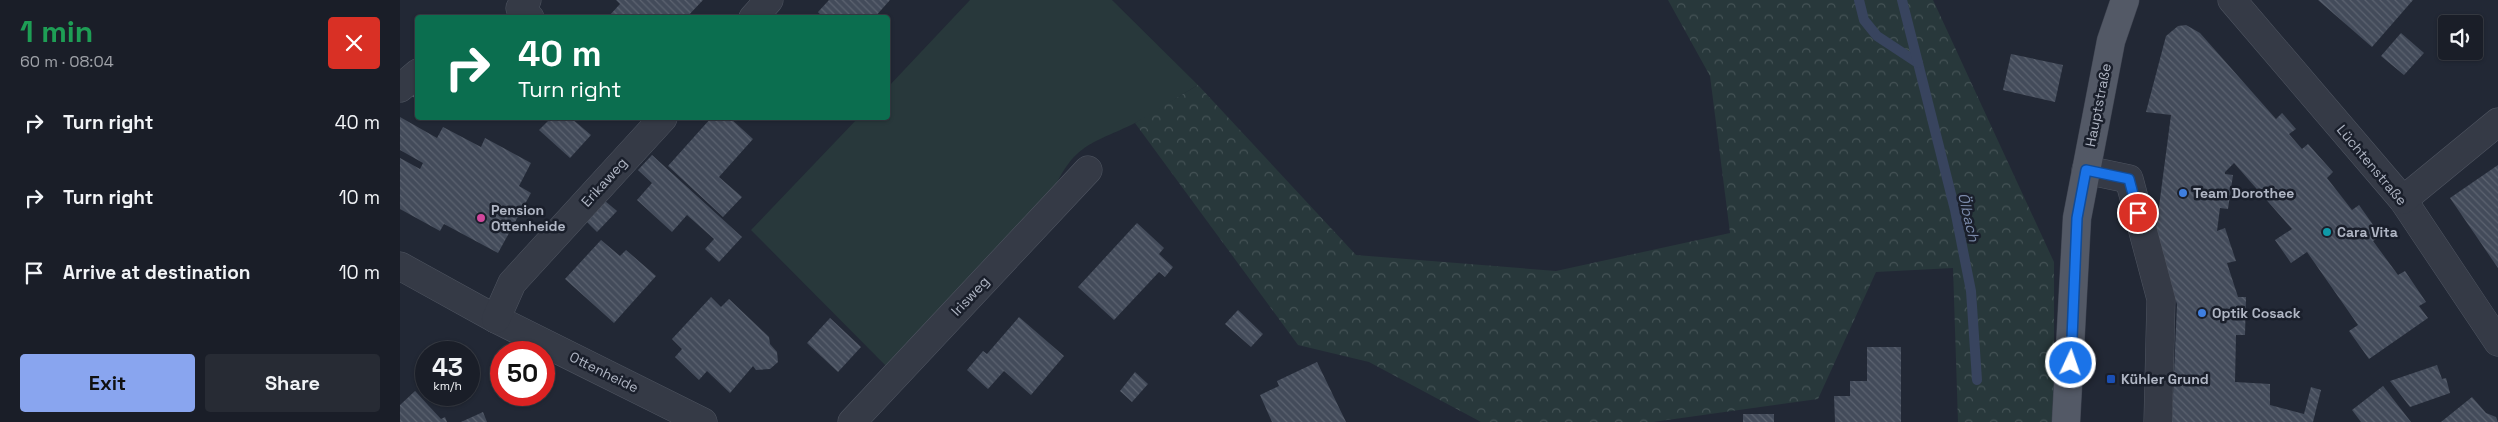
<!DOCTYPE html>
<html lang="en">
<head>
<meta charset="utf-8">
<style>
	body { margin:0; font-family:"Space Grotesk",sans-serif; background:#272b34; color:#f1f3f6; height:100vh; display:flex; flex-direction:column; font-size:19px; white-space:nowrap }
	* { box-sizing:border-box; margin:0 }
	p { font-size:16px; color:#9fa2a8 }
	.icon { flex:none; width:28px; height:28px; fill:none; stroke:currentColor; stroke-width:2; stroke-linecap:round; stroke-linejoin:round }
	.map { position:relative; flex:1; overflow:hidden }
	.side { display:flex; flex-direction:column; background:#1a1e28; width:400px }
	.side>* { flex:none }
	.top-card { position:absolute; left:15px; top:15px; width:475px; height:105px; border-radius:5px; box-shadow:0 1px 4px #0004,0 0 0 1px #383c45; background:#0b6e4f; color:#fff; overflow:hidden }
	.fabs { position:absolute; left:2038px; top:15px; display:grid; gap:10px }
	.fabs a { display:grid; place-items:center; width:45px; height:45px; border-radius:5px; background:#1a1e28; box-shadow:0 1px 4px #0004,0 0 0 1px #383c45; font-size:25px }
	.speed { position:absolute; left:15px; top:341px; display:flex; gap:10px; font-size:25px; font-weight:700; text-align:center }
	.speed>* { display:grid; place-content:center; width:65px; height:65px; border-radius:50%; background:#1a1e28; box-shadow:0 1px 4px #0004,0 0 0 1px #383c45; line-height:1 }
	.speed small { font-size:12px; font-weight:400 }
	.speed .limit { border:8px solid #d22; background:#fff; color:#111 }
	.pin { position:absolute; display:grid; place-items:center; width:42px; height:42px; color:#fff; margin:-21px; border:2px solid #fff; border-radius:50%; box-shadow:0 1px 5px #0007 }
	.me { position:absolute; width:55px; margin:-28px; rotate:3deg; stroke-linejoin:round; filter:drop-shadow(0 0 4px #0008) }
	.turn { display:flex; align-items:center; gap:18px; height:105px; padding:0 20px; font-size:22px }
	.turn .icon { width:65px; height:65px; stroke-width:2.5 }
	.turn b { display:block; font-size:35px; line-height:42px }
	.round { display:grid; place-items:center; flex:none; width:52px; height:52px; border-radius:5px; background:#272b34 }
	.headline { display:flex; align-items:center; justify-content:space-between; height:85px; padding:0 20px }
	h1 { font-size:30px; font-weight:600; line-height:38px; color:#1e9e55 }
	.action { display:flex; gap:10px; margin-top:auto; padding:10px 20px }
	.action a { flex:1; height:58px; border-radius:5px; background:#89a5ef; color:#111; font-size:20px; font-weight:600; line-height:58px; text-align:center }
	.action a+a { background:#272b34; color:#f1f3f6 }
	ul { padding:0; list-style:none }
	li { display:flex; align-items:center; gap:15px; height:75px; padding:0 20px }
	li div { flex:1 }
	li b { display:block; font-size:19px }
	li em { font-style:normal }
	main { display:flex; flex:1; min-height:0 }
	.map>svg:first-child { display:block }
	.grass { fill:#28383b }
	.forest { fill:url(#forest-crowns) }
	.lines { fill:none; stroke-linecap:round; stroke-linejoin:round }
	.stream { stroke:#38445e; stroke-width:10 }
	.building { fill:url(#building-back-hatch) }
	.minor-casing { stroke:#4f5561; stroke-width:29 }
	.major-casing { stroke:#3e4350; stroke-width:29 }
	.minor { stroke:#353a46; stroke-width:28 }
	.major { stroke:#535966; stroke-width:28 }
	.route-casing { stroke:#114b97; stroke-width:12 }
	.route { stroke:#1a73e8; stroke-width:9 }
	.shop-dot { fill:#3f7fe0; stroke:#1a1f2b; stroke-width:2 }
	.hotel-dot { fill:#d1479c; stroke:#1a1f2b; stroke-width:2 }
	.culture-dot { fill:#0f9aa8; stroke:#1a1f2b; stroke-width:2 }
	.transit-dot { fill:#1a4fb4; stroke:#1a1f2b; stroke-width:2 }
	.labels { text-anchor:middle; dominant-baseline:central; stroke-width:5; stroke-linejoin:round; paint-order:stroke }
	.street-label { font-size:14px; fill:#afb5c3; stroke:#1a1f2b }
	.poi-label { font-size:14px; font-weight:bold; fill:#afb5c3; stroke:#1a1f2b; text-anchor:start }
	.water-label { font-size:15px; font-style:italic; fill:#7a89a9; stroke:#1a1f2b }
</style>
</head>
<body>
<main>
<section class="side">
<div class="headline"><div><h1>1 min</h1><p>60 m · 08:04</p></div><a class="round" style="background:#d93025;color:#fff"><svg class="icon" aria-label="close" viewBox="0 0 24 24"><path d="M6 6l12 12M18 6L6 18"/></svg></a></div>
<ul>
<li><svg class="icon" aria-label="right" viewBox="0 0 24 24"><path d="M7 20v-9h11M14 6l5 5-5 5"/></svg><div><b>Turn right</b></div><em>40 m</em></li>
<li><svg class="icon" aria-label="right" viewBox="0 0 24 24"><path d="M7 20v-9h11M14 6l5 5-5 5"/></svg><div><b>Turn right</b></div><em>10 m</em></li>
<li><svg class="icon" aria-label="arrive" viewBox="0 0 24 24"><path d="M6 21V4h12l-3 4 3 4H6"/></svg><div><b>Arrive at destination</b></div><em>10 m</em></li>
</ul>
<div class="action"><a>Exit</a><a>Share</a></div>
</section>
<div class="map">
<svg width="2098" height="422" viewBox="0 0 2098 422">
	<defs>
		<pattern id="forest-crowns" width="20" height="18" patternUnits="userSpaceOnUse" patternTransform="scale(1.25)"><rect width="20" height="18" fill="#28383b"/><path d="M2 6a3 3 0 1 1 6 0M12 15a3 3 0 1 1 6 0" fill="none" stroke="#455356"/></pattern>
		<pattern id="building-back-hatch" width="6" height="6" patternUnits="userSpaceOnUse" patternTransform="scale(1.25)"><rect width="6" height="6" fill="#434b5a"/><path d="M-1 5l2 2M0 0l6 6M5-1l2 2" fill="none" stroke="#5c6370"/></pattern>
	</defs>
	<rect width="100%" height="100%" fill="#222835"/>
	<path class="grass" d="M570,0H712L798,85C777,97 757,112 735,123C693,144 676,142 654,189L489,369L351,230L458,118H488V87Z"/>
	<polygon class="forest" points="1268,0 1533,0 1654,262 1654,422 1558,422 1553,268 1476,272 1418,399 1253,422 1081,422 969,362 898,345 735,123 798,85 956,255 1156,271 1330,233 1310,76"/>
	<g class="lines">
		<g class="stream">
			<polyline points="1459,0 1464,20 1477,36 1518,63 1555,210 1571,291 1577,380"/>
			<polyline points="1502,0 1518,63"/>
		</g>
	</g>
	<g class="building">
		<polygon points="216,0 303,0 286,18 274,18 271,14 267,18 210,18 209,16 220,4"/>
		<polygon points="429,0 490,0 474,18 424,18 418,12"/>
		<polygon points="1918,0 2013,0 1972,47"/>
		<polygon points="1786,25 1800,33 1876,119 1882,113 1896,129 1889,134 1902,149 1908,144 1933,172 1927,178 1952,210 1959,205 1981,236 1973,241 1998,275 2005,271 2026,302 2019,306 2028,318 1969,359 1949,331 1958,325 1907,252 1891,263 1875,240 1892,229 1834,163 1825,172 1825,174 1833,175 1828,209 1820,208 1817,231 1825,228 1836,261 1827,263 1838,297 1846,297 1845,335 1836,335 1835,382 1870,384 1870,405 1904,414 1911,387 1921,390 1913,422 1772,422 1777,304 1755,237 1771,115 1746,112 1766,36 1778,26"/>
		<polygon points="2001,33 2024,53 2004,75 1981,56"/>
		<polygon points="1611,54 1663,65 1655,102 1603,90"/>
		<polygon points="18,85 18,99 8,95"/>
		<polygon points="0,117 37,138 43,127 81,147 85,138 131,163 119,186 131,193 98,253 44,224 40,231 0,209 0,158 20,169 23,163 0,150"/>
		<polygon points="151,118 171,118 191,135 170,158 139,130"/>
		<polygon points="311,118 330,118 353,139 319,177 342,197 323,217 268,166"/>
		<polygon points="252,155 342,237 319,262 305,249 314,239 287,215 272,232 237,200 252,183 238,170"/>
		<polygon points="2098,165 2098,268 2050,198"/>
		<polygon points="205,201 217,211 197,232 186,221"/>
		<polygon points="737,223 764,248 759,254 773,267 765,277 759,272 714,320 678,287"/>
		<polygon points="201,240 220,256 226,250 256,276 214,323 165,279"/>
		<polygon points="311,297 321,307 329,299 369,337 370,344 377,352 378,362 370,369 356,370 353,366 330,393 307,371 299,380 275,357 282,349 272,339"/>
		<polygon points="838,310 863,334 851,347 825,324"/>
		<polygon points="619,317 664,356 631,395 604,371 588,389 567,370 583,351 587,354"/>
		<polygon points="430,318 461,347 438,372 407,343"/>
		<polygon points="1467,347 1501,347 1501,422 1435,422 1434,396 1450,396 1450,381 1467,381"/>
		<polygon points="917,362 946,422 872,422 860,395 879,386 877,381"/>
		<polygon points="2037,365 2042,379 2046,378 2050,393 2010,407 1990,381"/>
		<polygon points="735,372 748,384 732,402 720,391"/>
		<polygon points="1983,386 2011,422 1961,422 1952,410"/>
		<polygon points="15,391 41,419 45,417 47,422 0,422 0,405"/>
		<polygon points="2072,397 2086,413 2096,417 2098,422 2041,422"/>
		<polygon points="83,412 87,422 61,422"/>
		<rect x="1343" y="414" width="31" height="8"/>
	</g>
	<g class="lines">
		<defs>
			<g id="minor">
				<polyline points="127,0 120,8 130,18"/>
				<polyline points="1832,0 2003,200 2098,342"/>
				<polyline points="353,18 369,0"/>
				<polyline points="0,88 18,73"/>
				<polyline points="1686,170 1729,179 1761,299 1758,422"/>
				<polyline points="2003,200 2098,122"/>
				<polyline points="0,266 96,319 303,422"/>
				<polyline points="96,319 112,283 263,118"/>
				<polyline points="452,422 688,170"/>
			</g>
			<polyline id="major" points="1666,422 1677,218 1711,41 1725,0"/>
		</defs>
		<use href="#minor" class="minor-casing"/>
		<use href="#major" class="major-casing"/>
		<use href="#minor" class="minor"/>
		<use href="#major" class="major"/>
	</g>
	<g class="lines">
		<defs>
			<polyline id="route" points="1671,363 1677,218 1686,170 1729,179 1738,213"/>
		</defs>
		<use href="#route" class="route-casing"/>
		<use href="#route" class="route"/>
	</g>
	<g class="shop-dot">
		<circle cx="1783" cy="193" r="5"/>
		<circle cx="1802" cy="313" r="5"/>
	</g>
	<circle class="hotel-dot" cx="81" cy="218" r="5"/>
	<circle class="culture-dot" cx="1927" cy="232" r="5"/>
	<rect class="transit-dot" x="1706" y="374" width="10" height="10" rx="2.5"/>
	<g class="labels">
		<g class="street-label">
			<text transform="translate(1698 105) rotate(-79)">Hauptstraße</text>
			<text transform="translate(1972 165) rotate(50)">Lüchtenstraße</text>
			<text transform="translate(204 182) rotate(-48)">Erikaweg</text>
			<text transform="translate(570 296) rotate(-47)">Irisweg</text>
			<text transform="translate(204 372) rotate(26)">Ottenheide</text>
		</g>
		<g class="poi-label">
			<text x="1793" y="193">Team Dorothee</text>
			<text x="91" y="210">Pension<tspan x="91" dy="16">Ottenheide</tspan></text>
			<text x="1937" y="232">Cara Vita</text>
			<text x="1812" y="313">Optik Cosack</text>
			<text x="1721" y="379">Kühler Grund</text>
		</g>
		<g class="water-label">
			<text transform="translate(1569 217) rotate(77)">Ölbach</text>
		</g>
	</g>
</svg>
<div class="fabs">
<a><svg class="icon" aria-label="sound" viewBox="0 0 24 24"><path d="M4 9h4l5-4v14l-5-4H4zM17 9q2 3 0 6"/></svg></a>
</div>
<div class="speed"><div>43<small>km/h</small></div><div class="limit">50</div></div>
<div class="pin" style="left:1738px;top:213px;background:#d93025"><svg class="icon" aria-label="arrive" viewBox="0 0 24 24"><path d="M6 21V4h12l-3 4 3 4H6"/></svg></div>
<svg class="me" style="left:1671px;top:363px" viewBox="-20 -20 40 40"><circle r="17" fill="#1a73e8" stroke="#fff" stroke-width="3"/><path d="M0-11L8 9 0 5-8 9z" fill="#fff"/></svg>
<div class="top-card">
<div class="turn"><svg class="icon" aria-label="right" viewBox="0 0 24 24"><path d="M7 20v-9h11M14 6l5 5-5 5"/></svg><div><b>40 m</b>Turn right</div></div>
</div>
</div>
</main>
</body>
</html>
